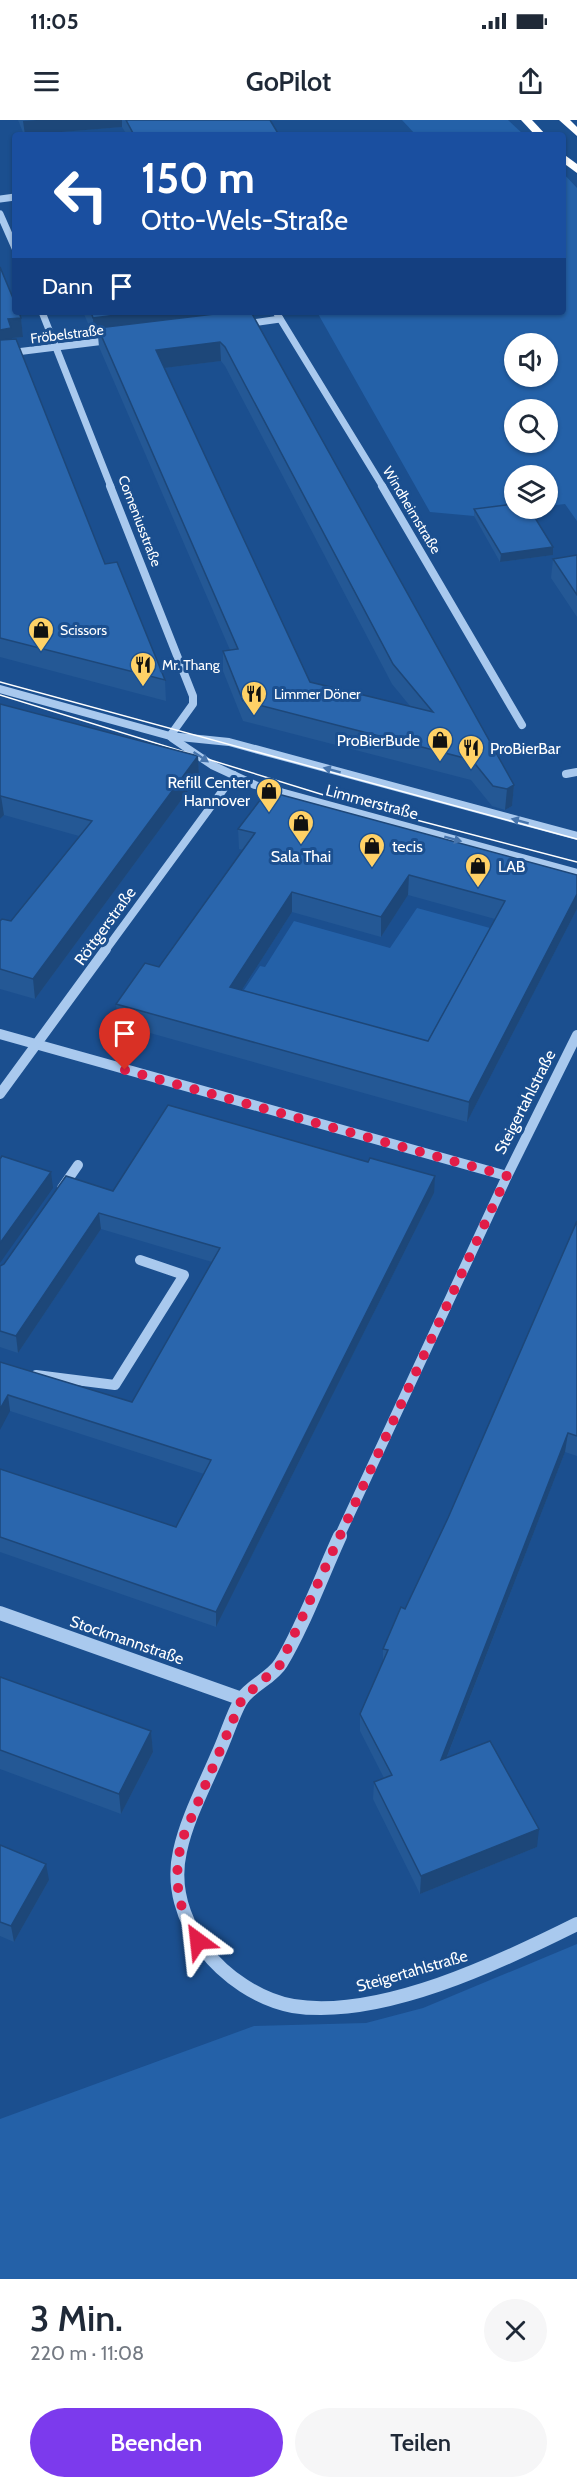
<!DOCTYPE html>
<html lang="de">
<head>
<meta charset="utf-8">
<style>
	body { margin:0; font-family:Cabin,sans-serif; background:#f6f6f7; color:#1f2937; height:100vh; display:flex; flex-direction:column; font-size:22px; white-space:nowrap }
	* { box-sizing:border-box; margin:0 }
	p { font-size:20px; color:#747a83 }
	.icon { flex:none; width:33px; height:33px; fill:none; stroke:currentColor; stroke-width:2; stroke-linecap:round; stroke-linejoin:round }
	.map { position:relative; height:2159px; overflow:hidden }
	.sheet { display:flex; flex-direction:column; background:#fff; flex:1 }
	.sheet>* { flex:none }
	.top-card { position:absolute; left:12px; top:12px; width:554px; height:183px; border-radius:6px; box-shadow:0 2px 4px #0004; background:#1a4fa0; color:#fff; overflow:hidden }
	.controls { position:absolute; left:504px; top:213px; display:grid; gap:12px }
	.controls a { display:grid; place-items:center; width:54px; height:54px; border-radius:50%; background:#fff; box-shadow:0 2px 4px #0004; font-size:30px }
	.pin { position:absolute; display:grid; place-items:center; width:51px; height:51px; color:#fff; margin:-62px -26px; border-radius:50% 50% 50% 0; rotate:-45deg; box-shadow:0 0 6px #0007 }
	.pin .icon { rotate:45deg }
	.me { position:absolute; width:66px; margin:-33px; rotate:330deg; stroke-linejoin:round; filter:drop-shadow(0 0 4px #0008) }
	.turn { display:flex; align-items:center; gap:21px; height:126px; padding:0 30px; font-size:27px }
	.turn .icon { width:78px; height:78px; stroke-width:2.5 }
	.turn b { display:block; font-size:42px; line-height:51px }
	.then { display:flex; align-items:center; height:57px; padding:0 30px; background:#0003; gap:12px; font-size:22px }
	.round { display:grid; place-items:center; flex:none; width:63px; height:63px; border-radius:32px; background:#f6f6f7 }
	.head { display:flex; align-items:center; justify-content:space-between; height:102px; padding:0 30px }
	h1 { font-size:36px; font-weight:600; line-height:45px }
	.cta { display:flex; gap:12px; margin-top:auto; padding:12px 30px }
	.cta a { flex:1; height:69px; border-radius:36px; background:#7c3aed; color:#fff; font-size:24px; font-weight:600; line-height:69px; text-align:center }
	.cta a+a { background:#f6f6f7; color:#1f2937 }
	.status { display:flex; justify-content:space-between; align-items:center; height:42px; padding:0 30px; background:#fff; direction:ltr }
	.status svg { height:16px; fill:currentColor }
	header { display:flex; justify-content:space-between; align-items:center; height:78px; padding:0 30px; background:#fff; font-size:27px; font-weight:600 }
	.map>svg:first-child { display:block }
	.green { fill:#2461a8; fill-rule:evenodd }
	.lines { fill:none; stroke-linecap:round; stroke-linejoin:round }
	.minor-far3 { stroke:#a9c9ee; stroke-width:7 }
	.minor-far2 { stroke:#a9c9ee; stroke-width:8 }
	.minor-far1 { stroke:#a9c9ee; stroke-width:10 }
	.minor { stroke:#a9c9ee; stroke-width:14 }
	.highway { fill:#fff; fill-rule:evenodd }
	.tram { stroke:#fff; stroke-width:1.5 }
	.wall { fill:#245895; fill-rule:evenodd }
	.shaded-wall { fill:#1d4779 }
	.building { fill:#2a66ad; stroke:#1d4779; stroke-width:1.5; fill-rule:evenodd }
	.oneway { fill:#4674ac }
	.route { stroke:#e11d48; stroke-width:10; stroke-dasharray:0 18 }
	.labels { text-anchor:middle; dominant-baseline:central; stroke-width:6; stroke-linejoin:round; paint-order:stroke }
	.far-street-label { font-size:14px; fill:#fff; stroke:#1b4f8f }
	.far-poi-label { font-size:14px; fill:#fff; stroke:#1b4f8f; text-anchor:start }
	.poi-label { font-size:16px; fill:#fff; stroke:#1b4f8f; text-anchor:start }
	.street-label { font-size:16px; fill:#fff; stroke:#1b4f8f }
</style>
</head>
<body>
<div class="status"><b>11:05</b><svg viewBox="0 0 49 12"><path d="M0 12V9h3v3zM5 12V6h3v6zM10 12V3h3v9zM15 12V0h3v12zM26 1h20v11H26zM47 4h2v5h-2z"/></svg></div>
<header><svg class="icon" aria-label="menu" viewBox="0 0 24 24"><path d="M4 6h16M4 12h16M4 18h16"/></svg>GoPilot<svg class="icon" aria-label="share" viewBox="0 0 24 24"><path d="M12 15V3M7 8l5-5 5 5M5 13v7h14v-7"/></svg></header>
<div class="map">
<svg width="577" height="2159" viewBox="0 0 577 2159">
	<rect width="100%" height="100%" fill="#1b4f8f"/>
	<g class="green">
		<polygon points="402,0 508,0 524,15 416,15"/>
		<path d="M563,53L577,68V401L565,384L548,386V356H514V388L531,389L474,396L430,392L317,192H562ZM514,224H548V256H514ZM514,290H548V322H514Z"/>
		<polygon points="417,788 490,808 422,934 236,882 260,846 265,847 294,801 390,828"/>
		<polygon points="577,1824 577,2159 0,2159 0,1999 254,1906 366,1903 423,1888"/>
	</g>
	<g class="lines">
		<g class="minor-far3">
			<polyline points="0,79 15,77"/>
			<polyline points="0,94 15,128"/>
			<polyline points="42,192 111,367"/>
			<polyline points="276,192 383,367"/>
			<polyline points="245,204 280,199"/>
			<polyline points="0,234 113,220"/>
		</g>
		<g class="minor-far2">
			<polyline points="110,366 193,576 193,584 170,616"/>
			<polyline points="382,366 522,605"/>
			<polyline points="0,569 170,616 229,622 577,716"/>
			<polyline points="172,618 212,645 255,665 577,753"/>
			<polyline points="566,654 577,652"/>
			<polyline points="105,831 234,655"/>
		</g>
		<g class="minor-far1">
			<polyline points="0,914 507,1056"/>
			<polyline points="0,974 106,829"/>
			<polyline points="62,1068 78,1045"/>
			<polyline points="36,1255 115,1265 184,1155 140,1140"/>
			<polyline points="339,1417 507,1056 577,915"/>
		</g>
		<g class="minor">
			<path d="M340,1416C322,1455 303,1507 281,1543C272,1558 251,1565 241,1580C232,1596 226,1617 218,1634C205,1665 187,1698 180,1731C172,1766 183,1800 204,1829C224,1856 259,1880 293,1886C380,1900 501,1842 577,1804"/>
			<polyline points="0,1493 242,1579"/>
		</g>
		<g class="highway">
			<polygon points="521,0 532,0 546,15 535,15"/>
			<polygon points="559,0 570,0 577,7 577,16"/>
			<polygon points="562,33 577,44 577,53 562,42"/>
		</g>
		<g class="tram">
			<polyline points="0,562 577,719"/>
			<polyline points="0,575 340,680 577,742"/>
		</g>
	</g>
	<g class="wall">
		<polygon points="18,0 270,0 279,15 127,15 122,7 24,15"/>
		<polygon points="0,147 21,198 23,217 12,218 12,219 105,444 165,560 166,581 0,537"/>
		<path d="M83,192H251L514,665L512,686L505,690L492,686L471,660L243,601L223,551V531L230,530L99,227L98,216L94,217ZM221,241L225,246L392,564L410,586L310,562L164,248Z"/>
		<polygon points="474,389 553,427 553,435 500,442 474,396"/>
		<polygon points="577,435 577,497 551,458 553,439"/>
		<polygon points="0,584 198,636 199,656 35,879 0,869 0,801 11,801 79,716 4,695 0,699"/>
		<path d="M238,709L577,755V789L467,1002L118,904L116,884L159,847L243,730L239,729ZM408,775L495,799L428,921L242,870L292,792L381,817Z"/>
		<polygon points="113,1071 434,1073 216,1507 0,1432 0,1349 176,1407 204,1354 10,1291 0,1242 132,1282 212,1142 101,1109 18,1233 0,1227 0,1146"/>
		<polygon points="577,1101 577,1336 565,1332 447,1637 537,1727 420,1774 373,1679 374,1662 384,1658 360,1611 360,1594 383,1542 383,1529 405,1489 448,1398"/>
		<polygon points="0,1557 151,1611 153,1632 121,1694 0,1649"/>
		<polygon points="0,1725 49,1760 14,1822 0,1816"/>
	</g>
	<g class="shaded-wall">
		<polygon points="37,0 122,0 122,7 25,15 23,1"/>
		<polygon points="139,192 244,192 98,208 98,216 94,217 93,198"/>
		<polygon points="21,198 23,217 12,218 13,227 0,229 0,210 8,199"/>
		<polygon points="220,222 221,241 156,249 156,230"/>
		<polygon points="553,427 553,435 500,442 501,434"/>
		<polygon points="198,636 199,656 35,879 33,859"/>
		<polygon points="514,665 512,686 505,690 507,669"/>
		<polygon points="1,676 4,695 0,699 0,677"/>
		<polygon points="409,755 408,775 381,817 381,797"/>
		<polygon points="292,772 292,792 231,887 230,867"/>
		<polygon points="577,774 577,789 467,1002 469,982"/>
		<polygon points="51,1052 53,1068 0,1143 0,1123"/>
		<polygon points="435,1056 434,1073 216,1507 216,1492"/>
		<polygon points="99,1093 101,1109 18,1233 16,1216"/>
		<polygon points="8,1275 10,1291 0,1310 0,1289"/>
		<polygon points="568,1313 565,1332 439,1657 441,1640"/>
		<polygon points="151,1611 153,1632 121,1694 119,1674"/>
		<polygon points="539,1709 537,1727 420,1774 421,1756"/>
		<polygon points="46,1744 49,1760 14,1822 11,1806"/>
	</g>
	<g class="building">
		<polygon points="126,0 270,0 279,15 134,15"/>
		<polygon points="0,147 15,183 15,192 19,192 21,198 8,199 11,208 0,210"/>
		<polygon points="91,192 139,192 93,198"/>
		<path d="M231,192H251L514,665L507,669L493,666L472,640L243,581L223,531L238,529L98,208ZM220,222L225,227L393,544L433,592L310,562L156,230Z"/>
		<polygon points="16,219 105,444 117,442 165,560 0,518 0,220"/>
		<polygon points="514,384 514,388 529,388 553,427 501,434 474,389"/>
		<polygon points="577,435 577,475 553,439"/>
		<polygon points="0,584 198,636 33,859 0,849 0,801 2,799 11,801 92,701 1,676 0,677"/>
		<path d="M267,671L577,755V774L469,982L116,884L145,843L159,847L255,713L238,709ZM409,755L505,781L428,921L230,867L292,772L381,797Z"/>
		<polygon points="168,985 368,1042 370,1038 435,1056 216,1492 0,1417 0,1349 176,1407 211,1340 8,1275 0,1289 0,1242 132,1282 220,1128 99,1093 16,1216 0,1211 0,1146 4,1144 66,1056 113,1071"/>
		<polygon points="2,1036 51,1052 0,1123 0,1039"/>
		<polygon points="577,1101 577,1316 568,1313 441,1640 490,1621 539,1709 421,1756 374,1662 392,1655 360,1594 388,1530 383,1529 401,1487 405,1489 448,1398"/>
		<polygon points="0,1557 151,1611 119,1674 0,1630"/>
		<polygon points="0,1725 46,1744 11,1806 0,1802"/>
	</g>
	<defs><path id="oneway-solid" d="M-6-.8H1V-3.2L6.5 0L1 3.2V.8H-6Z" transform="scale(1.5)"/></defs>
	<g class="oneway">
		<use href="#oneway-solid" transform="translate(201 637) rotate(34)"/>
		<use href="#oneway-solid" transform="translate(332 650) rotate(-165)"/>
		<use href="#oneway-solid" transform="translate(520 701) rotate(-165)"/>
		<use href="#oneway-solid" transform="translate(453 719) rotate(15)"/>
	</g>
	<g class="lines">
		<path class="route" d="M125,950L507,1056L280,1545L242,1579L184,1715C172,1751 176,1789 198,1821"/>
	</g>
	<defs>
		<symbol id="shop-pin" viewBox="-11 -11 22 30"><path d="M0 17L-7.5 6A9.5 9.5 0 1 1 7.5 6Z" fill="#ffd166" stroke="#1b4f8f"/><path d="M-5-2.5h2.3a2.7 3.5 0 0 1 5.4 0H5L5.5 6h-11ZM-1.5-2.5h3a1.5 2.3 0 0 0-3 0Z" fill="#111"/></symbol>
		<symbol id="restaurant-pin" viewBox="-11 -11 22 30"><path d="M0 17L-7.5 6A9.5 9.5 0 1 1 7.5 6Z" fill="#ffd166" stroke="#1b4f8f"/><path d="M-5-6h1v4h1v-4h1v4h1v-4h1v5L-1.5 .5V6h-2V.5L-5-1ZM5-6V6H3V1.5H1.5Q1.5-4 5-6Z" fill="#111"/></symbol>
	</defs>
	<g fill-rule="evenodd">
		<use href="#shop-pin" x="26" y="495" width="30" height="40"/>
		<use href="#restaurant-pin" x="128" y="530" width="30" height="40"/>
		<use href="#restaurant-pin" x="239" y="559" width="30" height="40"/>
		<use href="#shop-pin" x="425" y="605" width="30" height="40"/>
		<use href="#restaurant-pin" x="456" y="613" width="30" height="40"/>
		<use href="#shop-pin" x="254" y="656" width="30" height="40"/>
		<use href="#shop-pin" x="286" y="688" width="30" height="40"/>
		<use href="#shop-pin" x="357" y="711" width="30" height="40"/>
		<use href="#shop-pin" x="463" y="731" width="30" height="40"/>
	</g>
	<g class="labels">
		<g class="far-street-label">
			<text transform="translate(67 214) rotate(-7)">Fröbelstraße</text>
			<text transform="translate(412 390) rotate(59)">Windheimstraße</text>
			<text transform="translate(140 401) rotate(69)">Comeniusstraße</text>
		</g>
		<g class="far-poi-label">
			<text x="60" y="510">Scissors</text>
			<text x="162" y="545">Mr. Thang</text>
			<text x="274" y="574">Limmer Döner</text>
		</g>
		<g class="poi-label">
			<text x="420" y="620" text-anchor="end">ProBierBude</text>
			<text x="490" y="628">ProBierBar</text>
			<text x="250" y="662" text-anchor="end">Refill Center<tspan x="250" dy="18">Hannover</tspan></text>
			<text x="392" y="726">tecis</text>
			<text x="301" y="736" text-anchor="middle">Sala Thai</text>
			<text x="498" y="746">LAB</text>
		</g>
		<g class="street-label">
			<text transform="translate(372 682) rotate(15)">Limmerstraße</text>
			<text transform="translate(105 806) rotate(-54)">Röttgerstraße</text>
			<text transform="translate(525 982) rotate(-63)">Steigertahlstraße</text>
			<text transform="translate(127 1520) rotate(19)">Stockmannstraße</text>
			<text transform="translate(412 1851) rotate(-16)">Steigertahlstraße</text>
		</g>
	</g>
</svg>
<div class="controls">
<a><svg class="icon" aria-label="sound" viewBox="0 0 24 24"><path d="M4 9h4l5-4v14l-5-4H4zM17 9q2 3 0 6"/></svg></a>
<a><svg class="icon" aria-label="search" viewBox="0 0 24 24"><circle cx="10" cy="10" r="6"/><path d="M15 15l6 6"/></svg></a>
<a><svg class="icon" aria-label="layers" viewBox="0 0 24 24"><path d="M12 4l9 5-9 5-9-5zM3 14l9 5 9-5"/></svg></a>
</div>
<div class="pin" style="left:125px;top:950px;background:#d93025"><svg class="icon" aria-label="arrive" viewBox="0 0 24 24"><path d="M6 21V4h12l-3 4 3 4H6"/></svg></div>
<svg class="me" style="left:198px;top:1821px" viewBox="-20 -20 40 40"><path d="M0-17L14 15 0 8-14 15z" fill="#e11d48" stroke="#fff" stroke-width="4"/></svg>
<div class="top-card">
<div class="turn"><svg class="icon" aria-label="left" viewBox="0 0 24 24"><path d="M17 20v-9H6M10 6l-5 5 5 5"/></svg><div><b>150 m</b>Otto-Wels-Straße</div></div>
<div class="then">Dann<svg class="icon" aria-label="arrive" viewBox="0 0 24 24"><path d="M6 21V4h12l-3 4 3 4H6"/></svg></div>
</div>
</div>
<section class="sheet">
<div class="head"><div><h1>3 Min.</h1><p>220 m · 11:08</p></div><a class="round"><svg class="icon" aria-label="close" viewBox="0 0 24 24"><path d="M6 6l12 12M18 6L6 18"/></svg></a></div>
<div class="cta"><a>Beenden</a><a>Teilen</a></div>
</section>
</body>
</html>
